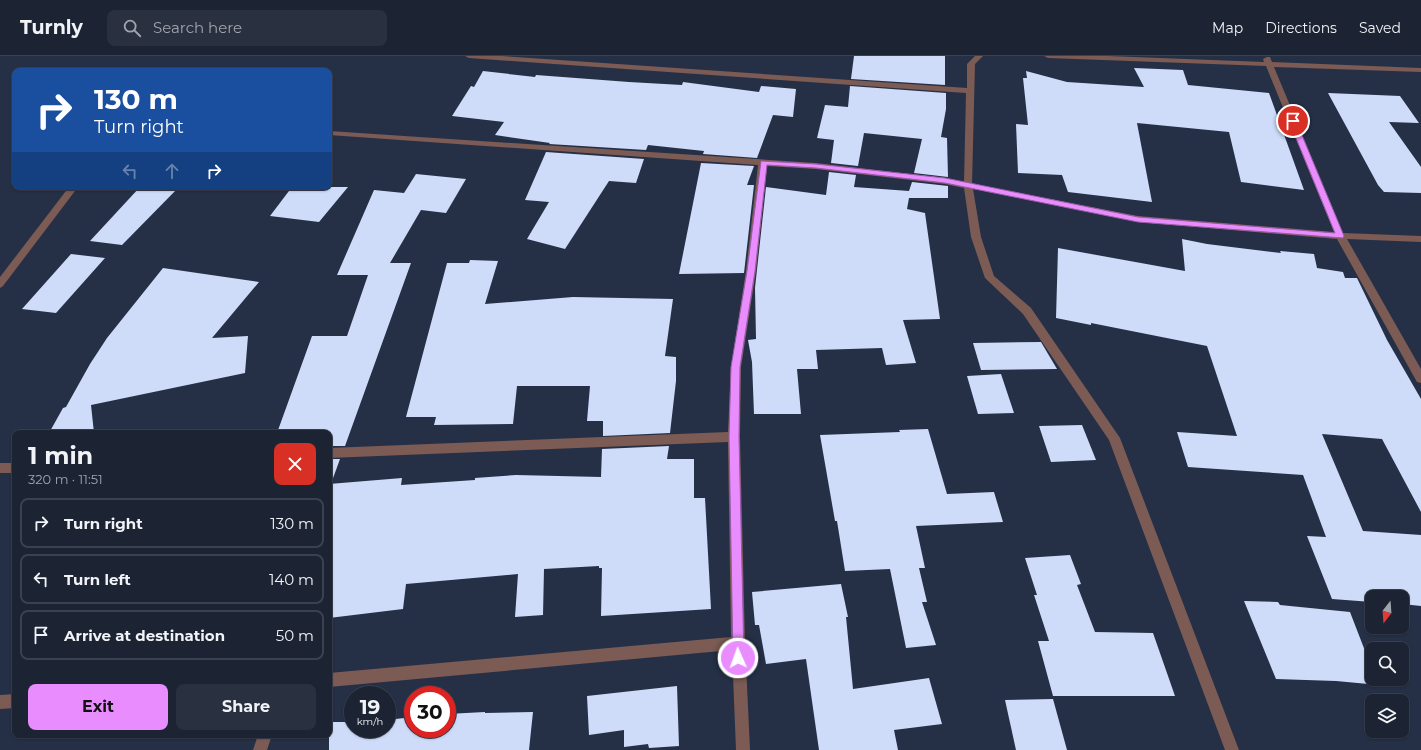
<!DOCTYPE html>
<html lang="en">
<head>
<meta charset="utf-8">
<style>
	body { margin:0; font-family:Montserrat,sans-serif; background:#293040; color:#f1f3f6; height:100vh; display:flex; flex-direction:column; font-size:15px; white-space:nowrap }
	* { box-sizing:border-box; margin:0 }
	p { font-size:13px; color:#a0a4ac }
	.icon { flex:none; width:22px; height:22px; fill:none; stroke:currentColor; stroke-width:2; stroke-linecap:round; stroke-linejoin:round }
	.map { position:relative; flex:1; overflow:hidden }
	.drawer { position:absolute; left:12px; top:374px; width:320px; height:308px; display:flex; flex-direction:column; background:#1c2434; border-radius:8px; box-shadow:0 1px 3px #0004,0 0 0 1px #3a414f }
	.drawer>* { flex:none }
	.banner { position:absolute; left:12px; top:12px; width:320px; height:122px; border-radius:8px; box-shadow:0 1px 3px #0004,0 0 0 1px #3a414f; background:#1a4fa0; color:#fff; overflow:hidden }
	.needle { width:26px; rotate:197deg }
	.tools { position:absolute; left:1365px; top:534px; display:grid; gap:8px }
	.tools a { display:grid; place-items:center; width:44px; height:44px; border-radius:8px; background:#1c2434; box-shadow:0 1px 3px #0004,0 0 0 1px #3a414f; font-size:20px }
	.speed { position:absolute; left:344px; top:630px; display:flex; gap:8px; font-size:20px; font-weight:700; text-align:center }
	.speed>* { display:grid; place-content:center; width:52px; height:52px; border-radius:50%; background:#1c2434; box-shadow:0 1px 3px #0004,0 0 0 1px #3a414f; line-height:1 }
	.speed small { font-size:10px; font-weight:400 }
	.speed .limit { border:6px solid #d22; background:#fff; color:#111 }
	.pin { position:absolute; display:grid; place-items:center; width:34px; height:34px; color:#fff; margin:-17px; border:2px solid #fff; border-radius:50%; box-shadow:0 1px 4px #0007 }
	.me { position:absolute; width:44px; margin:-22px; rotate:358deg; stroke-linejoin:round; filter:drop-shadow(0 0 3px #0008) }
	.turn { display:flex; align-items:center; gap:14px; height:84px; padding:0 16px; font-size:18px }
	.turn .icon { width:52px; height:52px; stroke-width:2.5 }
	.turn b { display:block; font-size:28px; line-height:34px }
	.lanes { display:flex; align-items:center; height:38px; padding:0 16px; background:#0003; justify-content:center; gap:20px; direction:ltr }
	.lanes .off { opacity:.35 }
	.round { display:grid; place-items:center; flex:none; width:42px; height:42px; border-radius:8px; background:#293040 }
	.overview { display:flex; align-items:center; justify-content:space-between; height:68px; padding:0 16px }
	h1 { font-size:24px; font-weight:700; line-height:30px }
	.cta { display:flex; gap:8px; margin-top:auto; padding:8px 16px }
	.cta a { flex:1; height:46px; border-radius:8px; background:#e98dfe; color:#111; font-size:16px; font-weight:700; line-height:46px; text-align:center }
	.cta a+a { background:#293040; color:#f1f3f6 }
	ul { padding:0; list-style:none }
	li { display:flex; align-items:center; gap:12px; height:50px; margin:0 8px 6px; padding:0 8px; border:2px solid #3a414f; border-radius:8px }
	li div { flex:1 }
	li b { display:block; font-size:15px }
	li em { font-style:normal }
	header { display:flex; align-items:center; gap:24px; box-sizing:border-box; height:56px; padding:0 20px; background:#1c2434; border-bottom:1px solid #3a414f }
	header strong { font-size:19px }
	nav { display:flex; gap:22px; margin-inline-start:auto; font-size:14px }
	.search { width:280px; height:36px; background:#293040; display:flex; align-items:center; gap:10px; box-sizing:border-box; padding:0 14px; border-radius:8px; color:#a0a4ac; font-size:15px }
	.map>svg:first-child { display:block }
	.building { fill:#cedcf9 }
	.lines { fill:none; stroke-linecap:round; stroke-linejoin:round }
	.minor { fill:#7b5b54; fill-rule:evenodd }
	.route { fill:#e98dfe; stroke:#975ca5 }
</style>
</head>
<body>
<header>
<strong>Turnly</strong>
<div class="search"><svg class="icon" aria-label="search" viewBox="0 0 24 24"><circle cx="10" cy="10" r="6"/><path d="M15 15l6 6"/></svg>Search here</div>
<nav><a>Map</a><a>Directions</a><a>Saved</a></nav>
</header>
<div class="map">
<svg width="1421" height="694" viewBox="0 0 1421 694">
	<rect width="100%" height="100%" fill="#253046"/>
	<g class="building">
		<polygon points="854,0 945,0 945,29 851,23"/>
		<polygon points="1134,12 1183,14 1188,29 1269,37 1304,134 1241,126 1229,76 1137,67 1152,146 1068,136 1062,119 1018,117 1016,68 1028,69 1023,22 1027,22 1026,15 1067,26 1144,31"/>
		<polygon points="483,15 535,21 536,19 629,26 682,29 683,26 759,36 761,30 796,33 793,61 773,59 757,102 703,98 704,95 648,89 646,94 549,88 550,87 495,79 504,66 452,60 471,30 474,31"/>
		<polygon points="850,30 946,37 946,53 941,81 947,82 948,121 914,117 922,83 864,77 858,110 831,107 834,84 817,82 825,49 848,51"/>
		<polygon points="1328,37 1400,40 1419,67 1389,66 1421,111 1421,137 1384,136 1378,129"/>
		<polygon points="546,96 644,103 636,127 609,125 565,193 527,183 549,146 525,144"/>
		<polygon points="701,107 754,110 747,129 754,129 744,217 679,218"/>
		<polygon points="829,116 856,119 854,131 909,135 912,126 948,130 948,142 909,142 907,153 925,157 940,263 903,264 916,307 886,309 882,292 816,294 818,313 797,313 801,358 754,358 752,306 748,284 756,283 755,232 766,131 826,139"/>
		<polygon points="416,118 466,123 446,157 421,154 390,207 411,207 345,390 329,390 329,377 277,377 312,280 347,280 368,219 337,219 374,134 404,137"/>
		<polygon points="140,131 179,131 122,189 90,185"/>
		<polygon points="292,131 348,131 319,166 270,160"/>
		<polygon points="1182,183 1207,188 1281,197 1280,195 1314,198 1317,212 1343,216 1345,222 1357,222 1387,284 1421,343 1421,456 1382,383 1322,378 1363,475 1421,479 1421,550 1402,548 1402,541 1372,541 1372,546 1332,543 1307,480 1326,481 1303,419 1188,411 1177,376 1237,380 1207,290 1091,267 1091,269 1056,262 1058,192 1185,215"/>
		<polygon points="71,198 105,202 56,257 22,253"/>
		<polygon points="470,204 498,205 485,248 573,241 673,243 665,300 676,301 676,325 670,377 603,380 603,365 587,365 590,330 517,330 513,368 434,369 436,361 406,361 447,207 469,207"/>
		<polygon points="163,212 259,226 212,282 248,280 245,317 91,349 94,377 49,377 63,352 66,351 90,308 107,282"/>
		<polygon points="1041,286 1057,313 981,314 973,287"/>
		<polygon points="1001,318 1014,357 978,358 967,320"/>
		<polygon points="1082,369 1096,404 1051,406 1039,370"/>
		<polygon points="928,373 947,438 994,436 1003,466 916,470 925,512 919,512 927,546 922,546 936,589 906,592 890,513 845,515 837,465 835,465 820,379 900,376 899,374"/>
		<polygon points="669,390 667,403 694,403 694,442 705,442 711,553 601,560 602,512 599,512 599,510 544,513 543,559 515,561 518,518 406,528 403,553 329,562 329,428 402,422 401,429 475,424 475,422 516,419 601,421 602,393"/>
		<polygon points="329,403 340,403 332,425 329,424"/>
		<polygon points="1070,499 1081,528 1077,529 1095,576 1153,577 1175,640 1053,640 1038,585 1049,585 1034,539 1037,539 1025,502"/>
		<polygon points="841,528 848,561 846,561 853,633 929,622 942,668 894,674 898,694 819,694 806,603 766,608 759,569 755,569 752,536"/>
		<polygon points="1244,545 1278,546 1280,549 1350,556 1372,613 1372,623 1376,623 1379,629 1336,625 1276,623"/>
		<polygon points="677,630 679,690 649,692 648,688 624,691 624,674 589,679 587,640"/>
		<polygon points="1053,643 1067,694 1016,694 1005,644"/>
		<polygon points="485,656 485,657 533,656 529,694 329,694 329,666 353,666 353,673 387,673 387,664 413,661 413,673 447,673 447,658"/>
	</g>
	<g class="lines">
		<g class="minor">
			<polygon points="465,0 501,0 967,32 967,8 975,0 983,0 975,8 972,128 1138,160 1334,176 1266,10 1048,2 1044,0 1108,0 1264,6 1263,3 1267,1 1270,1 1272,6 1421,12 1421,16 1274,11 1343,177 1421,180 1421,186 1347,183 1421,313 1421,327 1417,326 1337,183 1138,166 973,133 981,181 994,220 1031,252 1120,382 1239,694 1225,694 1109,384 1023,258 985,222 971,181 964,132 945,128 816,113 767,110 756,215 741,311 740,381 745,587 750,694 736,694 732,594 329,631 329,617 731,581 728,386 329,402 329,392 728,376 731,311 746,215 758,109 329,79 329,75 816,107 945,122 964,126 966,37 469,2"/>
			<polygon points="69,131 78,131 3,230 0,232 0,221"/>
			<rect x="0" y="407" width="15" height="10"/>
			<polygon points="15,638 15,652 0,653 0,639"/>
			<polygon points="258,679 272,679 267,694 253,694"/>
		</g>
	</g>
	<polygon class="route" points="1293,63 1296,65 1344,180 1343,182 1138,166 945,127 816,112 767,109 755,215 740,311 739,381 744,602 742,606 738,608 734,606 733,602 729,381 731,311 747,215 761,105 816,108 945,122 1138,161 1335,177 1289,65"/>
</svg>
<div class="tools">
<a><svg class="needle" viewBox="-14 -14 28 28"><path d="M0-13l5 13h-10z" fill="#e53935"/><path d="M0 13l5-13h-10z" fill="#a0a4ac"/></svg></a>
<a><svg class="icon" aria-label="search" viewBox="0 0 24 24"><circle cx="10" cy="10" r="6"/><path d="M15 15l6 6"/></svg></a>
<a><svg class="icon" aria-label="layers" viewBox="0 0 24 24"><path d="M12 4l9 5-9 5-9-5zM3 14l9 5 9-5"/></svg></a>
</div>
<div class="speed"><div>19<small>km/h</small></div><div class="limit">30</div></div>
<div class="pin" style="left:1293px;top:65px;background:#d93025"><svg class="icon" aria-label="arrive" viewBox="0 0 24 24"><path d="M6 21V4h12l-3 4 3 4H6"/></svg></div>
<svg class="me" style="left:738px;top:602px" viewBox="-20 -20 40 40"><circle r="17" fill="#e98dfe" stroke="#fff" stroke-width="3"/><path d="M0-11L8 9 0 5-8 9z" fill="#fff"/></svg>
<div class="banner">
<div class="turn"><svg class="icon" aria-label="right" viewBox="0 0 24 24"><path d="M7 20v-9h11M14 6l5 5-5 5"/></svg><div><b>130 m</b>Turn right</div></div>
<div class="lanes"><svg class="icon off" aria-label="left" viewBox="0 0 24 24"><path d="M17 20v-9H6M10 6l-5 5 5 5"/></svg><svg class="icon off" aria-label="ahead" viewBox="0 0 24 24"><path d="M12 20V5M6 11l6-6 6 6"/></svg><svg class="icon" aria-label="right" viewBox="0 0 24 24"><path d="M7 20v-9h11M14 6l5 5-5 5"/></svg></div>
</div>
<section class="drawer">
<div class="overview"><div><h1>1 min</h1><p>320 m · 11:51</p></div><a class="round" style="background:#d93025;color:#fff"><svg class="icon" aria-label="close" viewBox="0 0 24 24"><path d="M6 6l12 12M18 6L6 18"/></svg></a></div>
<ul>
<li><svg class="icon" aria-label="right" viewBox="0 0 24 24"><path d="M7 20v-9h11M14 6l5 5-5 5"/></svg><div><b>Turn right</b></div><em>130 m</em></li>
<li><svg class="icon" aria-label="left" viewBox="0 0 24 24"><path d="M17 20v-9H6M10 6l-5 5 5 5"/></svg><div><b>Turn left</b></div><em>140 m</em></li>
<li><svg class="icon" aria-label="arrive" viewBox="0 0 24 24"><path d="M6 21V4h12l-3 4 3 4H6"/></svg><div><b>Arrive at destination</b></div><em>50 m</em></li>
</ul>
<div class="cta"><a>Exit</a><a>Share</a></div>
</section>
</div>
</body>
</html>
